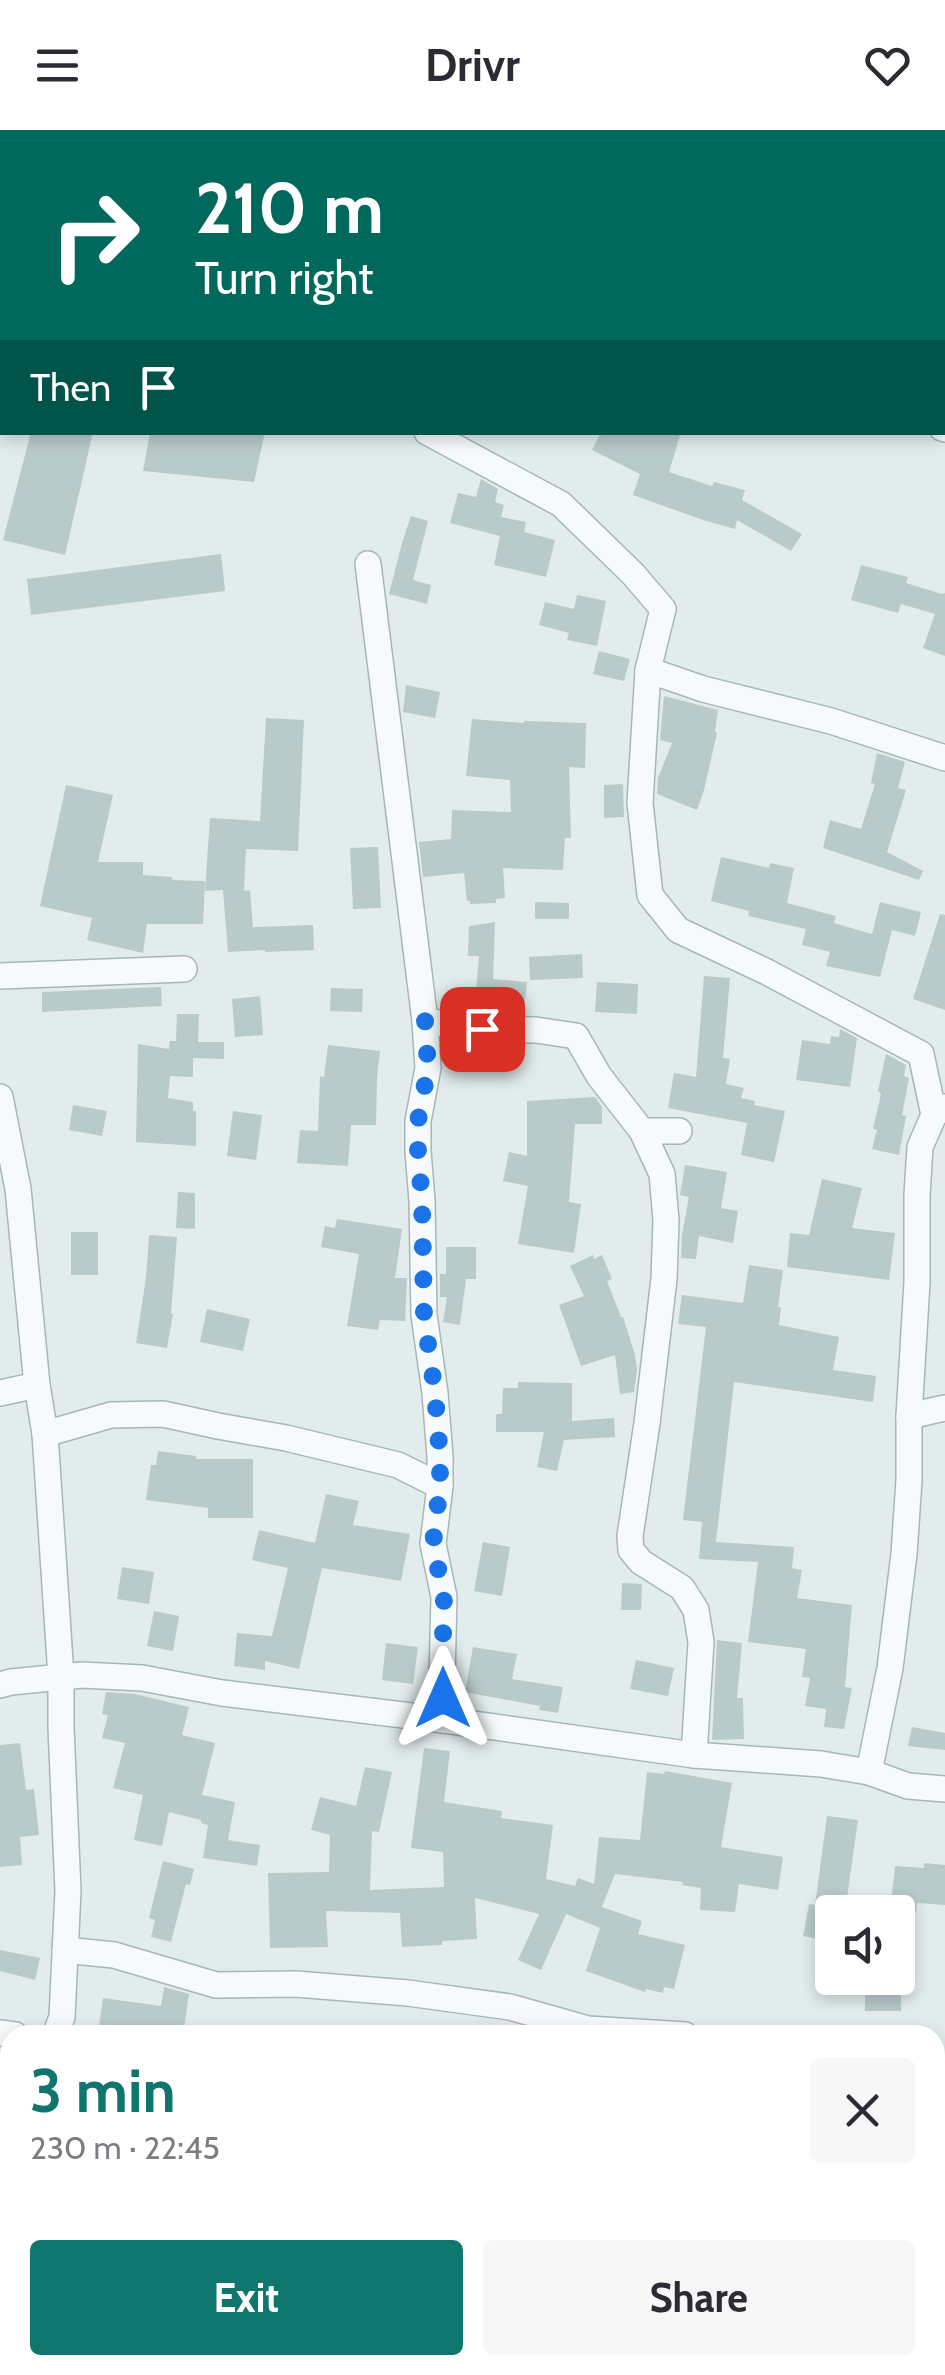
<!DOCTYPE html>
<html lang="en">
<head>
<meta charset="utf-8">
<style>
	body { margin:0; font-family:Cabin,sans-serif; background:#f7f7f7; color:#2b2b33; height:100vh; display:flex; flex-direction:column; font-size:38px; white-space:nowrap }
	* { box-sizing:border-box; margin:0 }
	p { font-size:32px; color:#7c7c81 }
	.icon { flex:none; width:55px; height:55px; fill:none; stroke:currentColor; stroke-width:2; stroke-linecap:round; stroke-linejoin:round }
	.map { position:relative; flex:1; overflow:hidden }
	.side { position:absolute; left:0px; top:1895px; width:945px; height:350px; display:flex; flex-direction:column; background:#fff; border-radius:30px 30px 0 0; box-shadow:0 5px 15px #0003 }
	.side>* { flex:none }
	.top-card { position:absolute; left:0px; top:0px; width:945px; height:305px; box-shadow:0 5px 15px #0003; background:#00695c; color:#fff; overflow:hidden }
	.buttons { position:absolute; left:815px; top:1765px; display:grid; gap:20px }
	.buttons a { display:grid; place-items:center; width:100px; height:100px; border-radius:10px; background:#fff; box-shadow:0 5px 15px #0003; font-size:50px }
	.pin { position:absolute; display:grid; place-items:center; width:85px; height:85px; color:#fff; margin:-42px; border-radius:20px; box-shadow:0 5px 15px #0006 }
	.me { position:absolute; width:110px; margin:-55px; rotate:0deg; stroke-linejoin:round; filter:drop-shadow(0 0 8px #0008) }
	.turn { display:flex; align-items:center; gap:35px; height:210px; padding:0 30px; font-size:45px }
	.turn .icon { width:130px; height:130px; stroke-width:2.5 }
	.turn b { display:block; font-size:70px; line-height:85px }
	.then { display:flex; align-items:center; height:95px; padding:0 30px; background:#0003; gap:20px; font-size:38px }
	.round { display:grid; place-items:center; flex:none; width:105px; height:105px; border-radius:10px; background:#f7f7f7 }
	.head { display:flex; align-items:center; justify-content:space-between; height:170px; padding:0 30px }
	h1 { font-size:60px; font-weight:700; line-height:75px; color:#0f766e }
	.button { display:flex; gap:20px; margin-top:auto; padding:20px 30px }
	.button a { flex:1; height:115px; border-radius:10px; background:#0f766e; color:#fff; font-size:40px; font-weight:700; line-height:115px; text-align:center }
	.button a+a { background:#f7f7f7; color:#2b2b33 }
	header { display:flex; justify-content:space-between; align-items:center; height:130px; padding:0 30px; background:#fff; font-size:45px; font-weight:700 }
	.map>svg:first-child { display:block }
	.building { fill:#b9cacb }
	.lines { fill:none; stroke-linecap:round; stroke-linejoin:round }
	.minor-casing { stroke:#a6b7b7; stroke-width:28 }
	.minor { stroke:#f6fafa; stroke-width:25 }
	.route { stroke:#1a73e8; stroke-width:18; stroke-dasharray:0 32.4 }
</style>
</head>
<body>
<header><svg class="icon" aria-label="menu" viewBox="0 0 24 24"><path d="M4 6h16M4 12h16M4 18h16"/></svg>Drivr<svg class="icon" aria-label="heart" viewBox="0 0 24 24"><path d="M12 20l-8-8c-3-5 5-10 8-4 3-6 11-1 8 4z"/></svg></header>
<div class="map">
<svg width="945" height="2245" viewBox="0 0 945 2245">
	<rect width="100%" height="100%" fill="#e2ecec"/>
	<g class="building">
		<polygon points="31,302 93,302 65,425 3,410"/>
		<polygon points="150,302 265,302 254,352 143,341"/>
		<polygon points="601,302 681,302 669,342 712,356 714,352 745,360 742,370 802,404 791,421 737,390 735,399 703,390 633,365 640,344 592,320"/>
		<polygon points="481,349 498,359 495,372 504,375 501,387 526,392 524,402 555,410 546,447 494,435 500,406 450,393 458,363 476,367"/>
		<polygon points="411,386 428,391 413,450 431,455 427,474 389,464 402,413"/>
		<polygon points="221,424 225,461 31,485 27,449"/>
		<polygon points="861,435 908,447 906,453 942,464 945,463 945,526 923,518 935,484 901,474 898,483 851,470"/>
		<polygon points="577,465 606,471 597,516 567,510 569,503 539,495 545,472 574,479"/>
		<polygon points="599,521 630,529 624,551 593,544"/>
		<polygon points="406,555 440,562 435,588 403,582"/>
		<polygon points="664,566 718,580 715,602 717,603 704,660 697,680 657,664 658,648 672,613 660,610"/>
		<polygon points="266,588 304,590 298,721 246,719 244,761 250,760 253,797 313,795 314,820 265,822 265,820 228,822 223,760 205,761 210,688 260,691"/>
		<polygon points="472,589 524,593 524,591 586,593 585,638 569,637 571,708 565,708 563,740 503,738 505,768 496,769 496,773 470,774 470,771 467,771 464,743 423,747 419,712 451,709 452,680 511,682 510,650 466,646"/>
		<polygon points="877,623 905,632 898,658 906,660 887,722 923,741 919,750 823,718 830,690 861,699 875,654 871,653"/>
		<polygon points="623,654 624,687 604,688 604,655"/>
		<polygon points="66,655 113,665 98,732 143,732 143,745 172,747 172,750 205,751 203,794 147,794 143,823 87,810 92,788 40,776"/>
		<polygon points="378,717 381,778 353,779 350,718"/>
		<polygon points="721,727 769,738 770,733 794,738 787,773 836,786 834,793 872,804 880,772 921,782 915,806 892,800 880,847 826,836 830,822 802,815 806,799 748,786 749,781 711,771"/>
		<polygon points="535,772 569,773 569,789 535,789"/>
		<polygon points="940,784 945,785 945,880 913,869"/>
		<polygon points="495,792 493,849 527,852 524,879 475,874 479,826 468,826 469,796"/>
		<polygon points="582,824 583,848 530,850 529,827"/>
		<polygon points="704,846 730,848 723,928 730,929 726,954 744,958 741,968 755,971 754,975 785,981 774,1032 741,1025 747,993 668,978 674,943 696,947"/>
		<polygon points="597,852 638,854 637,884 595,882"/>
		<polygon points="161,857 162,876 42,882 42,862"/>
		<polygon points="331,858 363,859 362,882 330,881"/>
		<polygon points="260,866 263,905 235,907 232,869"/>
		<polygon points="177,884 199,884 198,912 224,912 224,929 193,928 193,947 170,946 168,968 193,972 193,981 196,981 196,1016 136,1012 138,914 169,919 170,911 176,911"/>
		<polygon points="840,899 857,908 850,957 796,950 802,910 830,914 831,906 839,907"/>
		<polygon points="328,915 380,921 377,947 376,995 351,995 348,1036 297,1033 300,1000 318,1001 320,946 324,947"/>
		<polygon points="886,924 906,935 904,946 909,948 902,985 906,986 899,1025 872,1019 877,1000 873,999 881,964 878,961"/>
		<polygon points="595,967 602,977 602,994 575,994 569,1072 581,1074 574,1123 518,1114 528,1056 503,1051 509,1022 527,1026 527,971"/>
		<polygon points="73,975 107,981 102,1006 69,1000"/>
		<polygon points="233,981 262,985 256,1030 227,1026"/>
		<polygon points="685,1035 727,1042 721,1078 738,1081 733,1113 699,1106 696,1129 681,1128 682,1105 689,1067 680,1065"/>
		<polygon points="822,1049 862,1058 852,1098 895,1103 889,1150 787,1137 790,1103 809,1105"/>
		<polygon points="178,1062 195,1063 195,1099 176,1098"/>
		<polygon points="337,1089 402,1099 395,1148 407,1148 405,1191 380,1190 378,1200 347,1196 359,1124 321,1117 325,1096 335,1098"/>
		<rect x="71" y="1102" width="27" height="43"/>
		<polygon points="149,1105 177,1107 171,1184 173,1184 167,1218 136,1213 146,1148"/>
		<polygon points="446,1117 476,1117 476,1149 466,1149 460,1195 443,1192 447,1167 440,1167 440,1144 446,1144"/>
		<polygon points="593,1125 594,1129 602,1125 612,1149 607,1151 621,1187 623,1187 635,1225 637,1240 634,1262 620,1264 615,1225 581,1236 559,1175 584,1166 570,1136"/>
		<polygon points="749,1135 783,1140 778,1177 781,1177 779,1195 839,1207 833,1240 876,1246 873,1272 734,1252 716,1412 794,1417 792,1438 802,1440 797,1468 852,1475 845,1557 852,1558 844,1599 824,1597 826,1579 805,1576 810,1548 802,1547 806,1519 748,1512 758,1432 699,1429 702,1392 683,1390 706,1197 678,1194 682,1165 743,1173"/>
		<polygon points="207,1179 250,1189 243,1221 200,1212"/>
		<polygon points="518,1252 572,1253 572,1291 614,1288 615,1307 564,1310 557,1341 537,1337 544,1302 496,1302 496,1284 502,1284 503,1258 518,1258"/>
		<polygon points="158,1321 196,1326 196,1329 253,1329 253,1388 208,1388 208,1378 146,1370 151,1335 156,1335"/>
		<polygon points="326,1364 359,1371 353,1395 410,1404 401,1451 322,1438 299,1539 265,1531 265,1540 234,1536 237,1503 272,1506 288,1438 252,1430 259,1400 315,1413"/>
		<polygon points="483,1412 510,1417 502,1466 474,1461"/>
		<polygon points="122,1437 154,1442 149,1474 117,1469"/>
		<polygon points="622,1453 642,1454 641,1480 621,1480"/>
		<polygon points="154,1481 179,1486 173,1521 147,1516"/>
		<polygon points="717,1510 742,1513 737,1568 743,1568 744,1609 712,1610"/>
		<polygon points="386,1513 418,1517 413,1554 382,1550"/>
		<polygon points="473,1517 517,1524 512,1549 563,1557 558,1583 539,1580 540,1576 465,1562"/>
		<polygon points="636,1530 674,1538 668,1566 630,1559"/>
		<polygon points="106,1562 135,1564 189,1577 182,1605 215,1613 202,1665 235,1672 228,1710 260,1715 257,1736 203,1728 208,1695 201,1693 201,1690 169,1682 162,1716 134,1710 143,1665 113,1658 125,1613 102,1608 108,1585 102,1584"/>
		<polygon points="912,1597 945,1603 945,1620 908,1616"/>
		<polygon points="20,1613 26,1660 34,1659 39,1705 20,1707 22,1735 0,1737 0,1615"/>
		<polygon points="424,1618 450,1621 444,1672 502,1681 501,1688 553,1695 546,1749 575,1756 578,1748 594,1754 599,1707 640,1710 647,1642 664,1644 665,1641 732,1653 721,1717 783,1727 778,1760 739,1754 735,1782 700,1780 701,1758 682,1755 683,1752 615,1744 602,1777 642,1791 638,1804 685,1815 674,1859 664,1857 663,1863 646,1859 645,1862 586,1841 600,1798 566,1784 541,1840 518,1830 539,1784 475,1768 477,1809 442,1811 442,1815 402,1817 400,1783 326,1781 328,1817 270,1818 268,1743 329,1742 330,1705 311,1700 320,1667 356,1676 365,1637 392,1642 379,1702 372,1701 370,1760 444,1757 443,1722 411,1718"/>
		<polygon points="827,1686 858,1690 845,1782 832,1782 832,1812 803,1806 809,1774 815,1775"/>
		<polygon points="163,1731 194,1739 190,1755 186,1754 171,1812 151,1807 155,1790 149,1788"/>
		<polygon points="924,1733 945,1735 945,1775 917,1773 916,1782 890,1782 895,1736 924,1738"/>
		<polygon points="0,1820 40,1828 35,1850 0,1841"/>
		<rect x="865" y="1848" width="36" height="33"/>
		<polygon points="164,1857 189,1864 183,1905 116,1905 98,1903 103,1868 161,1876"/>
	</g>
	<g class="lines">
		<defs>
			<g id="minor">
				<polyline points="355,0 359,2"/>
				<polyline points="792,0 810,2"/>
				<polyline points="276,2 279,0"/>
				<polyline points="942,41 945,41"/>
				<polyline points="942,113 945,109"/>
				<polyline points="0,265 2,262"/>
				<polyline points="942,298 945,299"/>
				<polyline points="427,302 561,374 633,444 663,479 648,540 703,559 831,591 945,628"/>
				<polyline points="368,434 425,891 428,938 418,991 418,1021 422,1071 424,1185 435,1263 440,1327 440,1356 433,1414 444,1467 442,1547 444,1590"/>
				<polyline points="648,540 640,673 650,765 678,800 767,842 921,924 934,985"/>
				<polyline points="0,846 184,839"/>
				<polyline points="425,891 482,899 536,900 576,906 599,946 642,1001 662,1044 666,1090 664,1149 647,1293 630,1406 631,1420 641,1432 682,1458 696,1480 701,1512 694,1625"/>
				<polyline points="0,967 18,1059 37,1255 45,1304 61,1547 61,1597 68,1761 62,1887 55,1905"/>
				<polyline points="642,1001 679,1001"/>
				<polyline points="0,1263 37,1255"/>
				<polyline points="909,1286 945,1278"/>
				<polyline points="45,1304 111,1285 163,1284 218,1296 286,1308 398,1335 440,1356"/>
				<polyline points="0,1555 11,1552 82,1545 142,1548 222,1563 444,1590 694,1625 821,1634 869,1642 908,1656 945,1659"/>
				<polyline points="869,1642 890,1538 904,1424 909,1350 909,1286 917,1152 917,1065 920,1017 934,985 945,977"/>
				<polyline points="65,1820 114,1825 216,1855 296,1854 408,1863 510,1877 588,1899 685,1905"/>
				<polyline points="0,1903 15,1905"/>
				<polyline points="935,1939 945,1940"/>
				<polyline points="935,2211 945,2212"/>
				<polyline points="14,2245 16,2235"/>
				<polyline points="590,2245 592,2235"/>
			</g>
		</defs>
		<use href="#minor" class="minor-casing"/>
		<use href="#minor" class="minor"/>
	</g>
	<g class="lines">
		<polyline class="route" points="443,1568 442,1547 444,1467 433,1414 440,1356 440,1327 435,1263 424,1185 422,1071 418,1021 418,991 428,938 425,891 482,899"/>
	</g>
</svg>
<div class="buttons">
<a><svg class="icon" aria-label="sound" viewBox="0 0 24 24"><path d="M4 9h4l5-4v14l-5-4H4zM17 9q2 3 0 6"/></svg></a>
</div>
<div class="pin" style="left:482px;top:899px;background:#d93025"><svg class="icon" aria-label="arrive" viewBox="0 0 24 24"><path d="M6 21V4h12l-3 4 3 4H6"/></svg></div>
<svg class="me" style="left:443px;top:1568px" viewBox="-20 -20 40 40"><path d="M0-17L14 15 0 8-14 15z" fill="#1a73e8" stroke="#fff" stroke-width="4"/></svg>
<div class="top-card">
<div class="turn"><svg class="icon" aria-label="right" viewBox="0 0 24 24"><path d="M7 20v-9h11M14 6l5 5-5 5"/></svg><div><b>210 m</b>Turn right</div></div>
<div class="then">Then<svg class="icon" aria-label="arrive" viewBox="0 0 24 24"><path d="M6 21V4h12l-3 4 3 4H6"/></svg></div>
</div>
<section class="side">
<div class="head"><div><h1>3 min</h1><p>230 m · 22:45</p></div><a class="round"><svg class="icon" aria-label="close" viewBox="0 0 24 24"><path d="M6 6l12 12M18 6L6 18"/></svg></a></div>
<div class="button"><a>Exit</a><a>Share</a></div>
</section>
</div>
</body>
</html>
